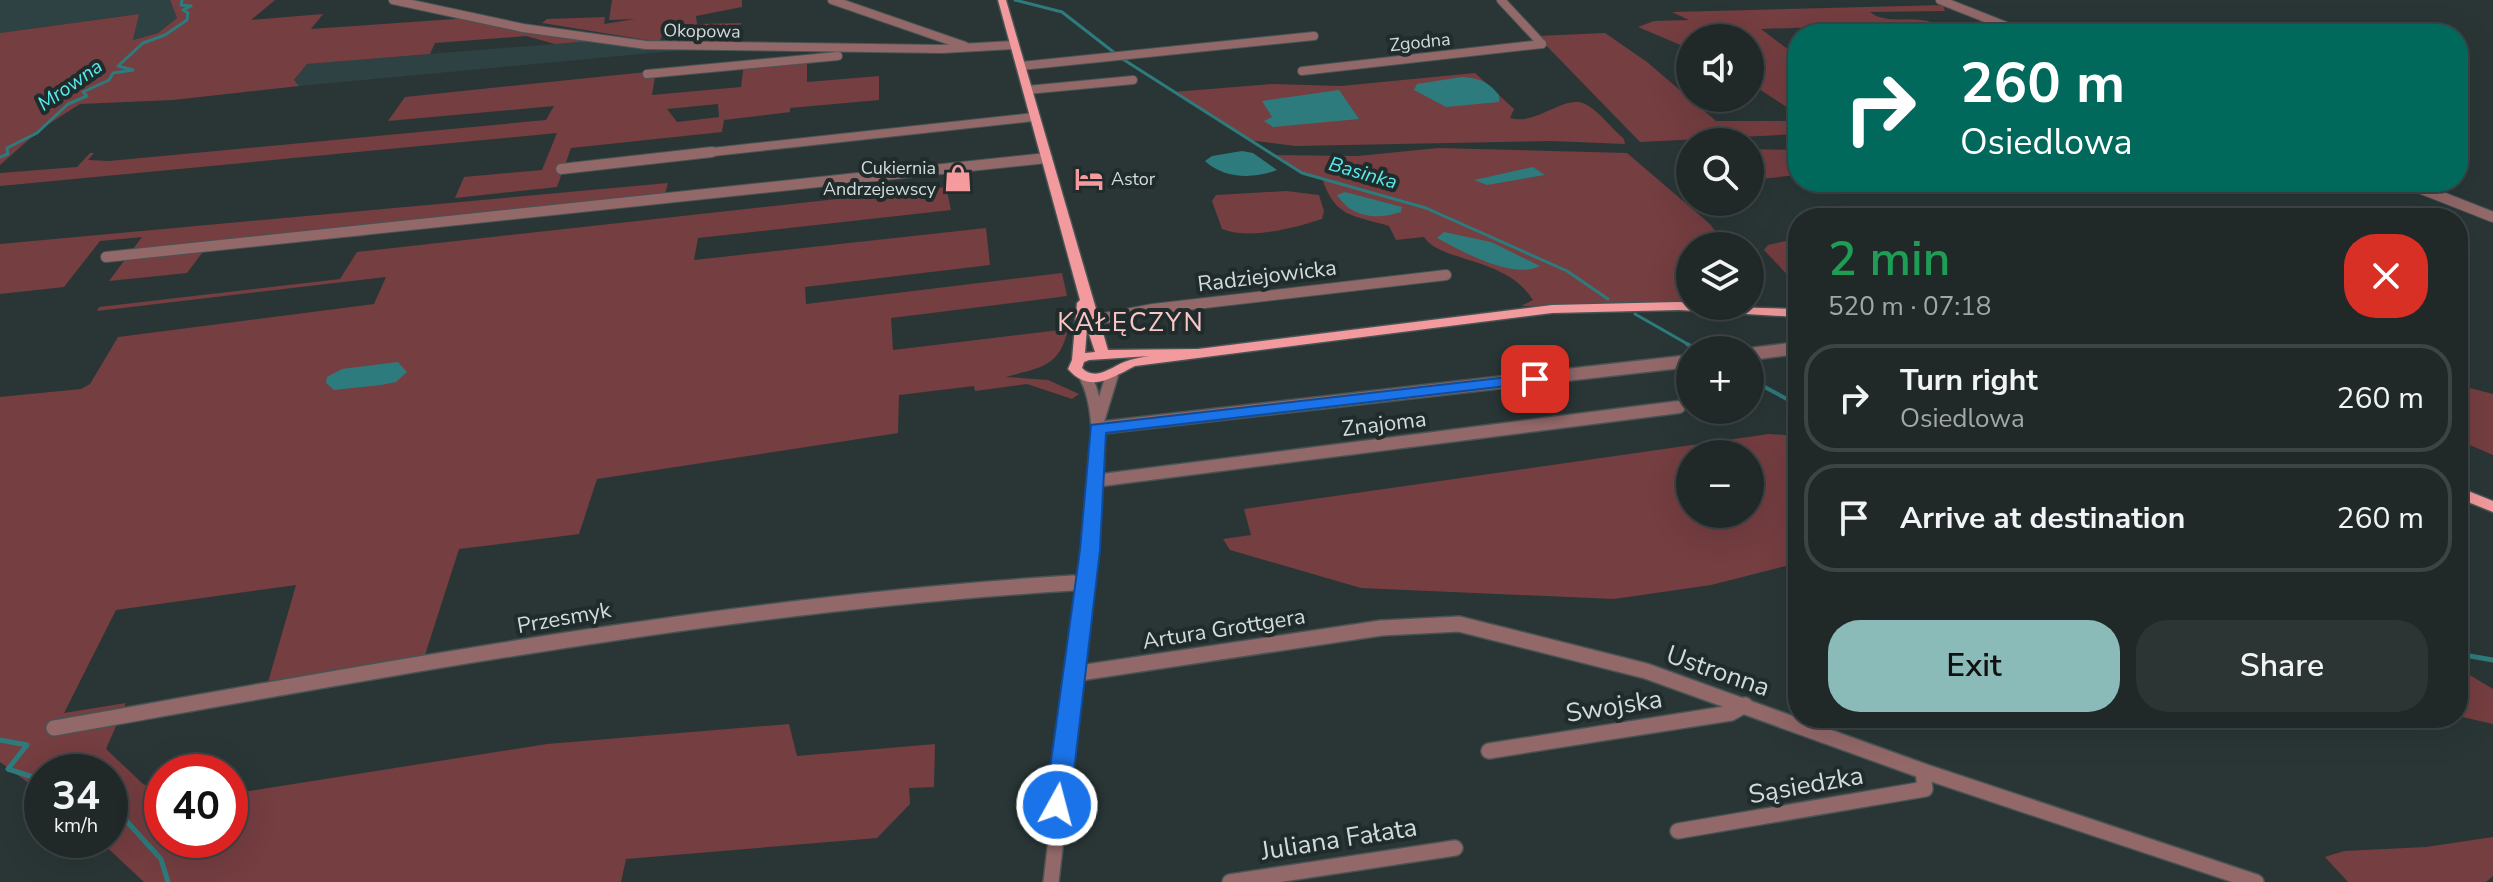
<!DOCTYPE html>
<html lang="en">
<head>
<meta charset="utf-8">
<style>
	body { margin:0; font-family:"Nunito Sans",sans-serif; background:#2d3434; color:#f1f3f6; height:100vh; display:flex; flex-direction:column; font-size:30px; white-space:nowrap }
	* { box-sizing:border-box; margin:0 }
	p { font-size:26px; color:#a2a6a8 }
	.icon { flex:none; width:44px; height:44px; fill:none; stroke:currentColor; stroke-width:2; stroke-linecap:round; stroke-linejoin:round }
	.map { position:relative; flex:1; overflow:hidden }
	.details { position:absolute; left:1788px; top:208px; width:680px; height:520px; display:flex; flex-direction:column; background:#202828; border-radius:32px; box-shadow:0 8px 32px #0002,0 0 0 2px #3d4445 }
	.details>* { flex:none }
	.top-card { position:absolute; left:1788px; top:24px; width:680px; height:168px; border-radius:32px; box-shadow:0 8px 32px #0002,0 0 0 2px #3d4445; background:#00695c; color:#fff; overflow:hidden }
	.buttons { position:absolute; left:1676px; top:24px; display:grid; gap:16px }
	.buttons a { display:grid; place-items:center; width:88px; height:88px; border-radius:50%; background:#202828; box-shadow:0 8px 32px #0002,0 0 0 2px #3d4445; font-size:40px }
	.speed { position:absolute; left:24px; top:754px; display:flex; gap:16px; font-size:40px; font-weight:700; text-align:center }
	.speed>* { display:grid; place-content:center; width:104px; height:104px; border-radius:50%; background:#202828; box-shadow:0 8px 32px #0002,0 0 0 2px #3d4445; line-height:1 }
	.speed small { font-size:20px; font-weight:400 }
	.speed .limit { border:12px solid #d22; background:#fff; color:#111 }
	.pin { position:absolute; display:grid; place-items:center; width:68px; height:68px; color:#fff; margin:-34px; border-radius:16px; box-shadow:0 4px 12px #0006 }
	.me { position:absolute; width:88px; margin:-44px; rotate:7deg; stroke-linejoin:round; filter:drop-shadow(0 0 6px #0008) }
	.turn { display:flex; align-items:center; gap:28px; height:168px; padding:0 40px; font-size:36px }
	.turn .icon { width:104px; height:104px; stroke-width:2.5 }
	.turn b { display:block; font-size:56px; line-height:68px }
	.round { display:grid; place-items:center; flex:none; width:84px; height:84px; border-radius:32px; background:#2d3434 }
	.head { display:flex; align-items:center; justify-content:space-between; height:136px; padding:0 40px }
	h1 { font-size:48px; font-weight:600; line-height:60px; color:#1e9e55 }
	.cta { display:flex; gap:16px; margin-top:auto; padding:16px 40px }
	.cta a { flex:1; height:92px; border-radius:32px; background:#8bbbb9; color:#111; font-size:32px; font-weight:600; line-height:92px; text-align:center }
	.cta a+a { background:#2d3434; color:#f1f3f6 }
	ul { padding:0; list-style:none }
	li { display:flex; align-items:center; gap:24px; height:108px; margin:0 16px 12px; padding:0 24px; border:4px solid #3d4445; border-radius:32px }
	li div { flex:1 }
	li b { display:block; font-size:30px }
	li em { font-style:normal }
	.map>svg:first-child { display:block }
	.built { fill:#2e4243 }
	.green { fill:#753e41; fill-rule:evenodd }
	.water { fill:#2e7b7d }
	.lines { fill:none; stroke-linecap:round; stroke-linejoin:round }
	.stream-far2 { stroke:#2e7b7d; stroke-width:3 }
	.stream-far1 { stroke:#2e7b7d; stroke-width:4 }
	.stream { stroke:#2e7b7d; stroke-width:5 }
	.minor-far3-casing { stroke:#485454; stroke-width:10 }
	.minor-far2-casing { stroke:#485454; stroke-width:12 }
	.minor-far1-casing { stroke:#485454; stroke-width:15 }
	.minor-casing { stroke:#485454; stroke-width:18 }
	.major-casing { stroke:#485454; stroke-width:3 }
	.minor-far3 { stroke:#936869; stroke-width:8 }
	.minor-far2 { stroke:#936869; stroke-width:10 }
	.minor-far1 { stroke:#936869; stroke-width:12 }
	.minor { stroke:#936869; stroke-width:15 }
	.major { fill:#f29a9d; fill-rule:evenodd }
	.route { fill:#1a73e8; stroke:#114b97; stroke-width:2 }
	.labels { text-anchor:middle; dominant-baseline:central; stroke-width:8; stroke-linejoin:round; paint-order:stroke }
	.far-street-label { font-size:18px; fill:#d3dada; stroke:#202c2c }
	.far-poi-label { font-size:18px; fill:#d3dada; stroke:#202c2c; text-anchor:end }
	.far-water-label { font-size:20px; font-style:italic; fill:#58ebee; stroke:#202c2c }
	.street-label { font-size:22px; fill:#d3dada; stroke:#202c2c }
	.quarter-label { font-size:26px; letter-spacing:2px; fill:#fac6c6; stroke:#202c2c }
	.near-street-label { font-size:26px; fill:#d3dada; stroke:#202c2c }
</style>
</head>
<body>
<div class="map">
<svg width="2493" height="882" viewBox="0 0 2493 882">
	<rect width="100%" height="100%" fill="#2a3636"/>
	<g class="built">
		<polygon points="0,0 170,0 177,18 158,33 132,40 138,14 0,33"/>
		<polygon points="591,41 694,49 299,86 294,81 306,64"/>
	</g>
	<g class="green">
		<polygon points="170,0 275,0 251,20 323,14 311,29 469,18 591,41 555,44 526,36 435,43 430,54 307,64 294,80 299,86 173,100 80,104 42,128 0,165 0,33 139,14 133,40 158,33 177,18"/>
		<polygon points="612,0 742,0 742,7 696,16 697,24 742,23 730,31 665,31 659,42 542,23 547,19 605,17 604,24 635,19 609,20"/>
		<path d="M1943,5L1945,11L1870,12C1888,26 1913,14 1933,23L1761,29L1798,57V107L1788,108L1750,83V38H1690V49L1638,27L1654,21L1689,20L1672,12Z"/>
		<polygon points="1605,33 1647,62 1716,121 1798,121 1798,134 1640,142 1537,36"/>
		<path d="M807,57V82L879,76V100L790,108V112L724,120L722,132L571,148L557,187L455,198L464,177L542,170L557,133L0,186V173L77,167L90,153H94L88,160L109,161L546,120L554,106L388,121L405,97L656,71L652,95L741,87L744,63ZM718,104L719,117L677,122L667,109Z"/>
		<path d="M1475,73L1514,109L1510,118C1537,126 1564,94 1585,104C1598,110 1612,129 1624,139L1625,144L1551,141L1295,146L1248,140L1173,92L1272,84L1341,86Z"/>
		<path d="M1438,148L1627,153L1710,224L1726,246H1690V305L1521,306L1533,300C1507,257 1439,262 1424,237L1396,240L1389,226C1353,215 1335,218 1322,178L1302,173L1273,155L1358,156Z"/>
		<polygon points="1750,149 1798,150 1798,175 1750,180"/>
		<polygon points="668,183 665,194 373,225 366,236 205,249 187,273 109,281 142,237 100,241 64,287 0,294 0,244"/>
		<path d="M946,187L951,210L698,238L694,260L986,228L990,265L805,287L806,304L1062,273L1067,296L891,318L893,350L1068,329C1059,369 1039,367 1006,377L1048,380L1079,394L1072,399L1027,384L975,391L974,386L899,395L898,433L597,479L579,534L459,549L425,655L268,682L296,585L116,610L64,713L126,703L106,749L143,784L162,794V840H230V794L547,744L789,724L797,756L935,744L934,787L909,788L910,804L877,838L626,859L621,882H144L99,840H110V772H42V793L0,762V397L81,389L90,384L118,337L374,304L386,277L97,311L99,307L340,279L357,252Z"/>
		<path d="M1286,191L1319,195L1324,211L1322,219C1294,228 1250,240 1222,229L1212,201L1216,195Z"/>
		<polygon points="1798,238 1798,286 1764,250 1768,245"/>
		<polygon points="2458,385 2493,394 2493,455 2458,440"/>
		<path d="M1769,434L1798,436V563L1711,585L1614,599L1361,588L1230,550L1223,539L1251,535L1244,509ZM1690,454H1750V514H1690Z"/>
		<polygon points="2458,668 2493,689 2493,724 2458,716"/>
		<polygon points="2493,837 2493,876 2486,882 2348,882 2325,857 2344,851 2426,847"/>
	</g>
	<g class="water">
		<path d="M1462,77C1480,78 1488,82 1499,95V102L1446,107L1414,90L1417,84Z"/>
		<polygon points="1339,90 1359,119 1273,127 1264,121 1272,117 1262,101"/>
		<path d="M1242,151L1253,153L1277,170C1254,179 1224,179 1205,161L1212,156Z"/>
		<polygon points="1533,167 1545,175 1487,185 1474,180"/>
		<path d="M1345,192L1402,207L1401,212C1376,220 1352,218 1337,195Z"/>
		<path d="M1444,232L1491,242L1540,266C1513,280 1463,252 1437,238Z"/>
		<polygon points="398,362 407,372 396,382 381,385 334,390 326,383 327,377 342,369"/>
	</g>
	<g class="lines">
		<g class="stream-far2">
			<polyline points="1015,0 1062,12 1116,54"/>
			<polyline points="1121,58 1302,173 1426,208 1567,271 1608,299"/>
			<polyline points="0,157 8,154 7,148 37,133 68,104 87,96 83,92 109,80 113,73 133,70 118,66 143,43 165,35 187,20 188,13 183,10 191,6 181,5 182,0"/>
			<polyline points="1635,314 1691,346"/>
		</g>
		<g class="stream-far1">
			<polyline points="1687,344 1698,350"/>
			<polyline points="1750,379 1798,405"/>
		</g>
		<g class="stream">
			<polyline points="2458,654 2493,660"/>
			<polyline points="0,740 27,745 8,769 42,780"/>
			<polyline points="110,803 161,859 168,882"/>
		</g>
		<defs>
			<g id="minor-far3">
				<polyline points="393,0 523,28 646,45 942,49 1013,45"/>
				<polyline points="832,0 965,46"/>
				<polyline points="1501,0 1542,44"/>
				<polyline points="1940,0 2026,34"/>
				<polyline points="1021,66 1314,36"/>
				<polyline points="1302,71 1542,44"/>
				<polyline points="647,74 838,56"/>
				<polyline points="1027,90 1133,80"/>
				<polyline points="694,154 1034,117"/>
			</g>
			<g id="minor-far2">
				<polyline points="561,169 712,152"/>
				<polyline points="2404,182 2493,217"/>
				<polyline points="106,257 1047,158"/>
				<polyline points="1094,320 1153,309 1446,275"/>
			</g>
			<g id="minor-far1">
				<polyline points="1750,354 1798,348"/>
				<polyline points="1099,418 1112,375"/>
				<polyline points="1098,428 1690,361"/>
				<polyline points="1094,481 1679,407"/>
				<polyline points="1040,585 1086,582"/>
				<path d="M1086,585C1092,532 1110,423 1086,378"/>
			</g>
			<g id="minor">
				<polyline points="1073,674 1381,628 1459,624 1646,671 1923,771 2256,882"/>
				<path d="M54,728C393,668 729,604 1073,583"/>
				<polyline points="1489,751 1731,713 1745,705"/>
				<polyline points="1678,831 1925,789 1923,771"/>
				<polyline points="1051,882 1086,583"/>
				<polyline points="1230,882 1455,848"/>
			</g>
			<g id="major">
				<path d="M998,0H1006L1108,350L1198,349L1552,305L1679,302L1690,303V306L1798,309V317L1679,310L1552,313L1135,366C1111,378 1090,394 1068,369L1072,360L1077,303L1080,300ZM1087,328L1095,352L1085,353ZM1150,356C1143,357 1136,358 1130,360C1114,364 1097,383 1082,368L1084,362L1089,360Z"/>
				<polygon points="2458,487 2493,501 2493,512 2458,498"/>
			</g>
		</defs>
		<use href="#minor-far3" class="minor-far3-casing"/>
		<use href="#minor-far2" class="minor-far2-casing"/>
		<use href="#minor-far1" class="minor-far1-casing"/>
		<use href="#minor" class="minor-casing"/>
		<use href="#major" class="major-casing"/>
		<use href="#minor-far3" class="minor-far3"/>
		<use href="#minor-far2" class="minor-far2"/>
		<use href="#minor-far1" class="minor-far1"/>
		<use href="#minor" class="minor"/>
		<use href="#major" class="major"/>
	</g>
	<polygon class="route" points="1535,374 1544,379 1541,382 1106,433 1100,550 1070,805 1066,812 1057,815 1049,812 1045,805 1080,550 1091,425"/>
	<defs>
		<symbol id="shop-bare" viewBox="-9 -9 18 18"><path d="M-5-2.5h2.3a2.7 3.5 0 0 1 5.4 0H5L5.5 6h-11ZM-1.5-2.5h3a1.5 2.3 0 0 0-3 0Z" fill="#f59b9e" stroke="#202c2c" stroke-width="2.5" paint-order="stroke"/></symbol>
		<symbol id="hotel-bare" viewBox="-9 -9 18 18"><path d="M-6-4.5h1.5V1H6V5H4.5V3h-9V5H-6ZM-4 0a1.8 1.8 0 1 1 3.6 0ZM.5 0V-2.5h3Q6-2.5 6 0Z" fill="#f59b9e" stroke="#202c2c" stroke-width="2.5" paint-order="stroke"/></symbol>
	</defs>
	<g fill-rule="evenodd">
		<use href="#shop-bare" x="938" y="158" width="40" height="40"/>
		<use href="#hotel-bare" x="1069" y="159" width="40" height="40"/>
	</g>
	<g class="labels">
		<g class="far-street-label">
			<text transform="translate(702 31) rotate(1)">Okopowa</text>
			<text transform="translate(1420 42) rotate(-6)">Zgodna</text>
		</g>
		<g class="far-poi-label">
			<text x="936" y="168">Cukiernia<tspan x="936" dy="21">Andrzejewscy</tspan></text>
			<text x="1111" y="179" text-anchor="start">Astor</text>
		</g>
		<g class="far-water-label">
			<text transform="translate(70 85) rotate(-35)">Mrowna</text>
			<text transform="translate(1363 173) rotate(16)">Basinka</text>
		</g>
		<g class="street-label">
			<text transform="translate(1267 276) rotate(-7)">Radziejowicka</text>
			<text transform="translate(1384 424) rotate(-7)">Znajoma</text>
			<text transform="translate(564 618) rotate(-10)">Przesmyk</text>
			<text transform="translate(1224 629) rotate(-9)">Artura Grottgera</text>
		</g>
		<g class="quarter-label">
			<text x="1131" y="322">KAŁĘCZYN</text>
		</g>
		<g class="near-street-label">
			<text transform="translate(1718 671) rotate(19)">Ustronna</text>
			<text transform="translate(1614 706) rotate(-9)">Swojska</text>
			<text transform="translate(1806 785) rotate(-10)">Sąsiedzka</text>
			<text transform="translate(1339 839) rotate(-9)">Juliana Fałata</text>
		</g>
	</g>
</svg>
<div class="buttons">
<a><svg class="icon" aria-label="sound" viewBox="0 0 24 24"><path d="M4 9h4l5-4v14l-5-4H4zM17 9q2 3 0 6"/></svg></a>
<a><svg class="icon" aria-label="search" viewBox="0 0 24 24"><circle cx="10" cy="10" r="6"/><path d="M15 15l6 6"/></svg></a>
<a><svg class="icon" aria-label="layers" viewBox="0 0 24 24"><path d="M12 4l9 5-9 5-9-5zM3 14l9 5 9-5"/></svg></a>
<a>+</a>
<a>−</a>
</div>
<div class="speed"><div>34<small>km/h</small></div><div class="limit">40</div></div>
<div class="pin" style="left:1535px;top:379px;background:#d93025"><svg class="icon" aria-label="arrive" viewBox="0 0 24 24"><path d="M6 21V4h12l-3 4 3 4H6"/></svg></div>
<svg class="me" style="left:1057px;top:805px" viewBox="-20 -20 40 40"><circle r="17" fill="#1a73e8" stroke="#fff" stroke-width="3"/><path d="M0-11L8 9 0 5-8 9z" fill="#fff"/></svg>
<div class="top-card">
<div class="turn"><svg class="icon" aria-label="right" viewBox="0 0 24 24"><path d="M7 20v-9h11M14 6l5 5-5 5"/></svg><div><b>260 m</b>Osiedlowa</div></div>
</div>
<section class="details">
<div class="head"><div><h1>2 min</h1><p>520 m · 07:18</p></div><a class="round" style="background:#d93025;color:#fff"><svg class="icon" aria-label="close" viewBox="0 0 24 24"><path d="M6 6l12 12M18 6L6 18"/></svg></a></div>
<ul>
<li><svg class="icon" aria-label="right" viewBox="0 0 24 24"><path d="M7 20v-9h11M14 6l5 5-5 5"/></svg><div><b>Turn right</b><p>Osiedlowa</p></div><em>260 m</em></li>
<li><svg class="icon" aria-label="arrive" viewBox="0 0 24 24"><path d="M6 21V4h12l-3 4 3 4H6"/></svg><div><b>Arrive at destination</b></div><em>260 m</em></li>
</ul>
<div class="cta"><a>Exit</a><a>Share</a></div>
</section>
</div>
</body>
</html>
